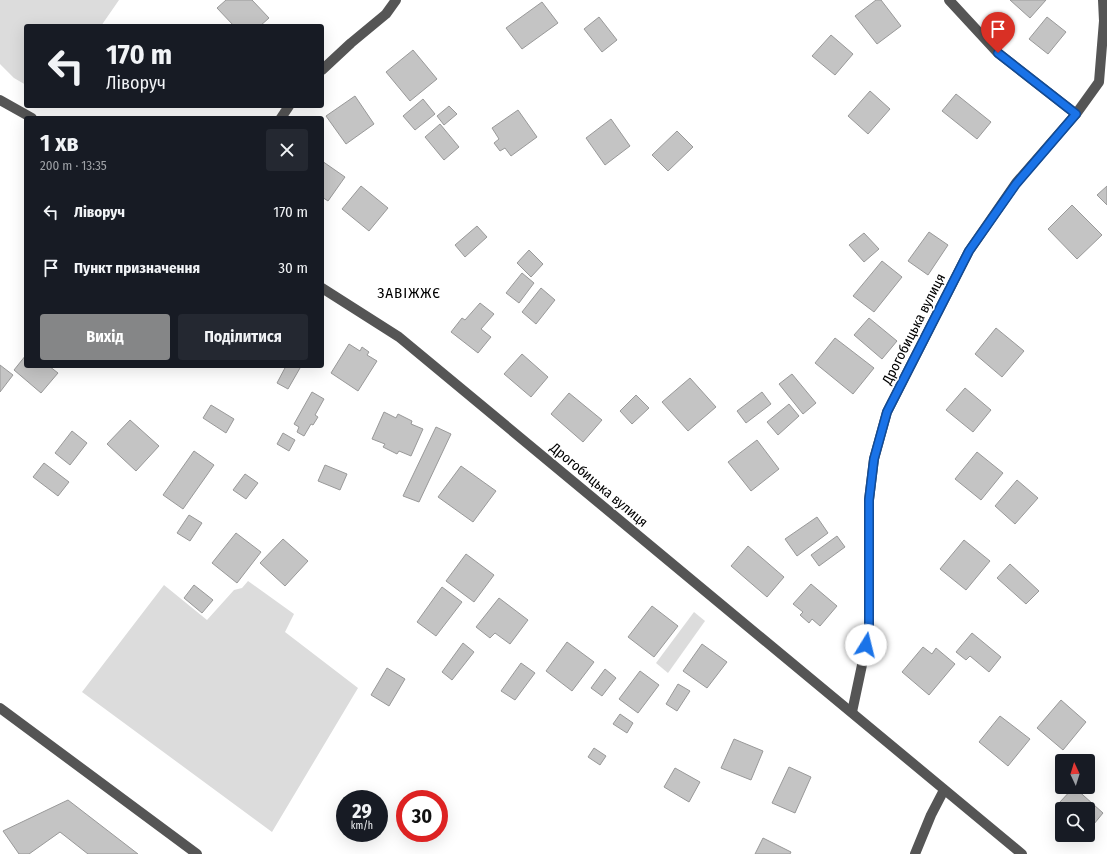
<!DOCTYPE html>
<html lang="uk">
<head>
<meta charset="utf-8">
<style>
	body { margin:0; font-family:"Fira Sans Condensed",sans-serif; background:#242831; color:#f1f3f6; height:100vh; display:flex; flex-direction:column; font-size:15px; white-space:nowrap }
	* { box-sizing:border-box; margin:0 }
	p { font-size:13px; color:#9ea1a6 }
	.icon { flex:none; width:22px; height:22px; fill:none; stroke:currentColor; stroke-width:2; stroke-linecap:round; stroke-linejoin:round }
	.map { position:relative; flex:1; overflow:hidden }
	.details { position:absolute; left:24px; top:116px; width:300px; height:252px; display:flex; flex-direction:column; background:#171b24; border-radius:4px; box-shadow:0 4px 16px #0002 }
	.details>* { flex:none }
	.guide { position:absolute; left:24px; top:24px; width:300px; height:84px; border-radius:4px; box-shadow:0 4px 16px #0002; background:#171b24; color:#f1f3f6; overflow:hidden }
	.needle { width:26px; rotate:356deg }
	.controls { position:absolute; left:1055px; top:754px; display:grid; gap:8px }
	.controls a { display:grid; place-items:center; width:40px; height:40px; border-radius:4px; background:#171b24; box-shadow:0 4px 16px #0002; font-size:20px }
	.speed { position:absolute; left:336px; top:790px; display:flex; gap:8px; font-size:20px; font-weight:700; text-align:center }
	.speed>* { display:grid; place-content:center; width:52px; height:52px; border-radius:50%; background:#171b24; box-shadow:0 4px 16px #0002; line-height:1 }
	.speed small { font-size:10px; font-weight:400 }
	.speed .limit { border:6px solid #d22; background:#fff; color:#111 }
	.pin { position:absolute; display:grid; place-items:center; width:34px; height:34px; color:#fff; margin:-41px -17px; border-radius:50% 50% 50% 0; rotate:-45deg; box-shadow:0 0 4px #0007 }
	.pin .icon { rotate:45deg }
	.me { position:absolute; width:44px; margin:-22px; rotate:9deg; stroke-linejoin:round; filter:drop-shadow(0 0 3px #0008) }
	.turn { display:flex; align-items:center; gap:14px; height:84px; padding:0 16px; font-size:18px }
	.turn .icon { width:52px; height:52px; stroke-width:2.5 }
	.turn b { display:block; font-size:28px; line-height:34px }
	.round { display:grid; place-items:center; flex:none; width:42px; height:42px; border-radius:4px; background:#242831 }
	.overview { display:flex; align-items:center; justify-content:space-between; height:68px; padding:0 16px }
	h1 { font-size:24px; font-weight:700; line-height:30px }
	.primary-button { display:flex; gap:8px; margin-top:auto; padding:8px 16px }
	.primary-button a { flex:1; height:46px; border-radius:4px; background:#858687; color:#fff; font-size:16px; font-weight:700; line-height:46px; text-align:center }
	.primary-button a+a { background:#242831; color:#f1f3f6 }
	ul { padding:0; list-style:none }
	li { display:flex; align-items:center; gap:12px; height:56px; padding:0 16px }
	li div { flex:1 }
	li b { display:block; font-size:15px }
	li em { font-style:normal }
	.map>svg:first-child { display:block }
	.green { fill:#dcdcdc }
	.building { fill:#c4c4c4; stroke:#999 }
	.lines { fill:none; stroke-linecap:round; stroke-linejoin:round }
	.minor { stroke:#555; stroke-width:10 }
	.route-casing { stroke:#114b97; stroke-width:10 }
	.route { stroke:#1a73e8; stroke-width:7 }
	.labels { text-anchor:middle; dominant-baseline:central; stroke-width:3.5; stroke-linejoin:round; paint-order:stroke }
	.street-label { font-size:14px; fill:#000; stroke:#fff }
	.neighbourhood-label { font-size:15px; letter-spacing:1px; fill:#000; stroke:#fff }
</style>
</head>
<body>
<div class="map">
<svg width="1107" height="854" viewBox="0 0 1107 854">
	<rect width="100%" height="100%" fill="#fff"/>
	<g class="green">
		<polygon points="0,0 119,0 101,26 26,26 26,85 14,78 0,64"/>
		<polygon points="248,581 294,614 285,632 358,688 272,832 82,692 164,585 207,620 234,590 242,588"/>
		<polygon points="694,612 705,621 668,673 656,663"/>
	</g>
	<g class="building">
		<polygon points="226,0 252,0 269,18 260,26 234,26 217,8"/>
		<polygon points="876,0 881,0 901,26 877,44 855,16"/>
		<polygon points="1010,0 1046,0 1030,18"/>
		<polygon points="542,2 558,23 522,49 506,28"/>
		<polygon points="599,17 617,40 602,52 584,29"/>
		<polygon points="1047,17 1066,32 1048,54 1029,39"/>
		<polygon points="831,35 853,54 835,75 812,56"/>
		<polygon points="413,50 437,79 410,101 386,72"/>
		<polygon points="870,91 890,109 868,134 848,116"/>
		<polygon points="956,94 991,122 977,139 942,111"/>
		<polygon points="355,96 374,124 346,144 326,116"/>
		<polygon points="423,99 435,114 415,130 403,116"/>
		<polygon points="449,106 457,114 444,125 437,116"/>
		<polygon points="518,110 537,137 511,156 505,148 500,151 494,143 499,139 492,128"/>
		<polygon points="611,119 630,146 605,165 586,138"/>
		<polygon points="440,124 459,147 444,160 425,137"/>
		<polygon points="677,131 693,147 668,171 652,155"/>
		<polygon points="322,161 345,177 328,201 322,197"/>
		<polygon points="361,186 388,208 369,231 342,209"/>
		<polygon points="1107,186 1107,205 1097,195"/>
		<polygon points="1072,205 1102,235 1077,259 1048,229"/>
		<polygon points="477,226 487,237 465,257 455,245"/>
		<polygon points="929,232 948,245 928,275 908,261"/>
		<polygon points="864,233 879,249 864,262 849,245"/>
		<polygon points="529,250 543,264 531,277 517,263"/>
		<polygon points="882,261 902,277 874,312 853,296"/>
		<polygon points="522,273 534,283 519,303 506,293"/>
		<polygon points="541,288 555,300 536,324 522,312"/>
		<polygon points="480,303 494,314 481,329 491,337 478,353 451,332 462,318 465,320"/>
		<polygon points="869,318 897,341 882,359 854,335"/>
		<polygon points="996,328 1024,351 1002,377 975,354"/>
		<polygon points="835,338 874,368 853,394 815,363"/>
		<polygon points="349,344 360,351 362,347 369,352 367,355 377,361 358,391 331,373"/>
		<polygon points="522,354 548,377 531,397 504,374"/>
		<polygon points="26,355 26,366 49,366 58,373 41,393 14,370"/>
		<polygon points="0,365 13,375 0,392"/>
		<polygon points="286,366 297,366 300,368 288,389 277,383"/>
		<polygon points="792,374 816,403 803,414 779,384"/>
		<polygon points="690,378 716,407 688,431 662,402"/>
		<polygon points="965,388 991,410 973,432 946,410"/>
		<polygon points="312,392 324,399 315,415 318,417 313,425 311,424 304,436 297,432 299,427 294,424"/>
		<polygon points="762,392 771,404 746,423 737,411"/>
		<polygon points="569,393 602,420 583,442 551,414"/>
		<polygon points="636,395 649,408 632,424 620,411"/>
		<polygon points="789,404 799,416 778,435 767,422"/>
		<polygon points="211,405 234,419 226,433 203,418"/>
		<polygon points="384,412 396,418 398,414 412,421 411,424 423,429 411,456 399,451 397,454 383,447 385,444 372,439"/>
		<polygon points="130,420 159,446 136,471 107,444"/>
		<polygon points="436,427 451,434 419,502 403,496"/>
		<polygon points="72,431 87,443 70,465 55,453"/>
		<polygon points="283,433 295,440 289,451 277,444"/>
		<polygon points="757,440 779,469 751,491 728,462"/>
		<polygon points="194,451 214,465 183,509 163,495"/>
		<polygon points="977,452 1003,473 981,500 955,479"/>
		<polygon points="44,463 69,482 58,496 33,477"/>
		<polygon points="325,465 347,474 340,490 318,481"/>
		<polygon points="461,466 496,491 473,522 438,497"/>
		<polygon points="245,474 258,483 246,499 233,490"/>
		<polygon points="1017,480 1038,498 1015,524 995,506"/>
		<polygon points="189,515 202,523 190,541 177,533"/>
		<polygon points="817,517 828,533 797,556 785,539"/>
		<polygon points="236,533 261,552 237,583 212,563"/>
		<polygon points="837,536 845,547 819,566 811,555"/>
		<polygon points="283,539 308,561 285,586 260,563"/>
		<polygon points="964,540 990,561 966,590 940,569"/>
		<polygon points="748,546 784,577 767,597 731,566"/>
		<polygon points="466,554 494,575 474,602 446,581"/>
		<polygon points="1010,564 1039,591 1026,604 997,578"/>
		<polygon points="811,584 837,606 820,626 812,619 809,623 800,615 803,612 793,604"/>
		<polygon points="194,585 213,600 202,613 184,598"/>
		<polygon points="442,587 462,602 436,636 417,622"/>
		<polygon points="499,598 528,620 510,644 495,633 490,638 476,627"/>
		<polygon points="652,606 678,626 654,657 628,637"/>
		<polygon points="972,633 1001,657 989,672 970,656 966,660 956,652"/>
		<polygon points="567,642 594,662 572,691 546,671"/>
		<polygon points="463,643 474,652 452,680 442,672"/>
		<polygon points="702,644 727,662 707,688 683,671"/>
		<polygon points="923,647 932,654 936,648 955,664 929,695 902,672"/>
		<polygon points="521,663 535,673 515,700 501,691"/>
		<polygon points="387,668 405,679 389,706 371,695"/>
		<polygon points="605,669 616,678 602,696 591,688"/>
		<polygon points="640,671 659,685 638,713 619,699"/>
		<polygon points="678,684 690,691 677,711 666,704"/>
		<polygon points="1061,700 1086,722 1063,750 1037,728"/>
		<polygon points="620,714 633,723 627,733 613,724"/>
		<polygon points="1000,716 1030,739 1008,766 979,742"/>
		<polygon points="734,739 763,751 751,780 721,768"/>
		<polygon points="594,748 606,756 600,765 588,757"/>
		<polygon points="789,767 811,777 795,813 772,803"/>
		<polygon points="675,768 700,782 689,802 664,787"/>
		<polygon points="1074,787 1103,813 1089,830 1088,809 1065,809 1059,803"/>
		<polygon points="68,800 138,854 88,854 60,832 29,854 19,854 3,831"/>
		<polygon points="763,838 791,852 790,854 755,854"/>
	</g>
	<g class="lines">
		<g class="minor">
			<polyline points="949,0 998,53 1076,114"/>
			<polyline points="322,70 351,43 386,14 396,0"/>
			<polyline points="0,100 32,118"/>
			<polyline points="281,118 289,106"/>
			<polyline points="322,288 399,337 1022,854"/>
			<polyline points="0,708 197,854"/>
			<polyline points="852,712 869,632 869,500 874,459 887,412 969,251 1016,183 1076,114 1099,82 1104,21 1103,0"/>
			<polyline points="915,854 931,815 944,790"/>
		</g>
	</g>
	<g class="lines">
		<defs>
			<polyline id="route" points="866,645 869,632 869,500 874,459 887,412 969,251 1016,184 1076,114 998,53"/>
		</defs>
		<use href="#route" class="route-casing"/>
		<use href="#route" class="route"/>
	</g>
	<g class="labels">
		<g class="street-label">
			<text transform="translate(914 329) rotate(-63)">Дрогобицька вулиця</text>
			<text transform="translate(599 485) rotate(40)">Дрогобицька вулиця</text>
		</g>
		<g class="neighbourhood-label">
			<text x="409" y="293">ЗАВІЖЖЄ</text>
		</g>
	</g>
</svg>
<div class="controls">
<a><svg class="needle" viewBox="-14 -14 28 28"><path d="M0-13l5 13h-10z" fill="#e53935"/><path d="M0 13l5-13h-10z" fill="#9ea1a6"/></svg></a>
<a><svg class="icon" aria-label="search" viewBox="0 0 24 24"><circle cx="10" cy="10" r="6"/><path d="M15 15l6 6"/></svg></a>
</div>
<div class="speed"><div>29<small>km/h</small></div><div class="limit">30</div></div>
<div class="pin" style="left:998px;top:53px;background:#d93025"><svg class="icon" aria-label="arrive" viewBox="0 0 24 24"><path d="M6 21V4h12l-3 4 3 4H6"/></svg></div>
<svg class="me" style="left:866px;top:645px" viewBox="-20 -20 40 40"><circle r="19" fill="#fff"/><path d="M0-13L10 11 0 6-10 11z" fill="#1a73e8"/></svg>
<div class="guide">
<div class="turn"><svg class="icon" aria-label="left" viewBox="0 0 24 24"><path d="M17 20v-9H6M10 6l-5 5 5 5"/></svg><div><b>170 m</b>Ліворуч</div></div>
</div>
<section class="details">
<div class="overview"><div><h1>1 хв</h1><p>200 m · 13:35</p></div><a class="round"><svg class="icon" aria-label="close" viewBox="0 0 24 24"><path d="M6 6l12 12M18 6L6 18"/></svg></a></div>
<ul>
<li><svg class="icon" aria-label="left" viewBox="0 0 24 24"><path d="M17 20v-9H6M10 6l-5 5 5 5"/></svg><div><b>Ліворуч</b></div><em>170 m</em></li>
<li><svg class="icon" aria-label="arrive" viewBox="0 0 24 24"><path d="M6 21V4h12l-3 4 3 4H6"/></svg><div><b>Пункт призначення</b></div><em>30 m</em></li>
</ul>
<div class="primary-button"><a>Вихід</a><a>Поділитися</a></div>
</section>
</div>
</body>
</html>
